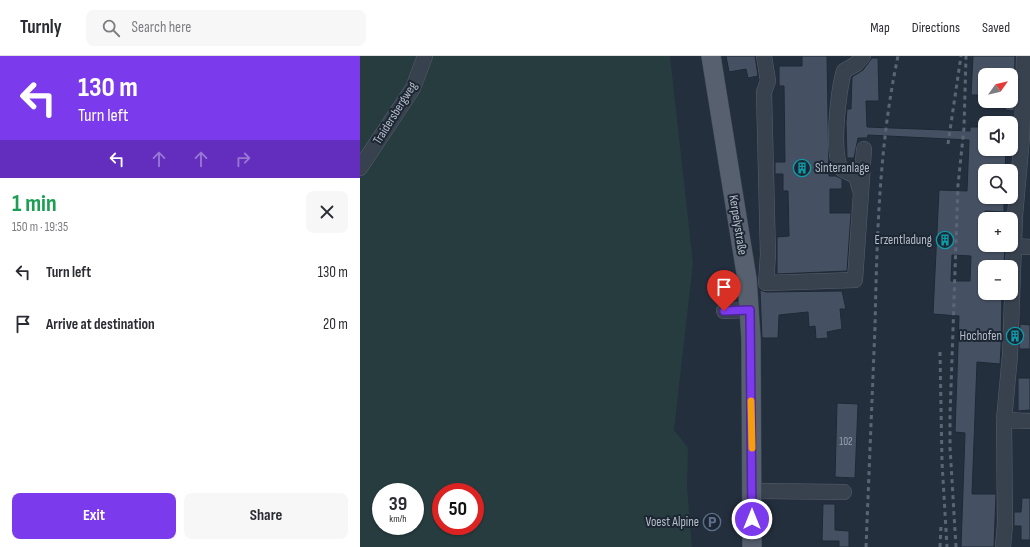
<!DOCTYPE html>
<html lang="en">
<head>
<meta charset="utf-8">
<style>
	body { margin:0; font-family:"Sofia Sans Condensed",sans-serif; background:#f7f7f7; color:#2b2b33; height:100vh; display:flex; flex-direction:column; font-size:15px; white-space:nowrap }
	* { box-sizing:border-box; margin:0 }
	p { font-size:13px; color:#7c7c81 }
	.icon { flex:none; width:22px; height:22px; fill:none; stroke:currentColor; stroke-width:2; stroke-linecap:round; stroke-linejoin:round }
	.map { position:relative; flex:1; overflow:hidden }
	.panel { display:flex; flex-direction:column; background:#fff; width:360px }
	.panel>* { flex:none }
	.guide { background:#7c3aed; color:#fff; overflow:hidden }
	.needle { width:26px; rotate:56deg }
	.controls { position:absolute; left:618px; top:12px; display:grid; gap:8px }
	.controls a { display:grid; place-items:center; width:40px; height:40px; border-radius:8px; background:#fff; box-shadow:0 1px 3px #0004; font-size:20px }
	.speed { position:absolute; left:12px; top:427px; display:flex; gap:8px; font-size:20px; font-weight:700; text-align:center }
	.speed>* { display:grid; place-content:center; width:52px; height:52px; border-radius:50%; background:#fff; box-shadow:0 1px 3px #0004; line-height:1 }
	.speed small { font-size:10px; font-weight:400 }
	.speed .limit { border:6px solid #d22; background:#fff; color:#111 }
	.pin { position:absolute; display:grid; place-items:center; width:34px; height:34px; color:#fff; margin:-41px -17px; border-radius:50% 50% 50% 0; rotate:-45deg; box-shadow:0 0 4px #0007 }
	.pin .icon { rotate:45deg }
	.me { position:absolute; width:44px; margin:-22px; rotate:0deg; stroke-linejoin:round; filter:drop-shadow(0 0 3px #0008) }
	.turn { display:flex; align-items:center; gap:14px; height:84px; padding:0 12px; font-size:18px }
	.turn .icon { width:52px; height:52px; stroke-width:2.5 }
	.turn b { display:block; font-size:28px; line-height:34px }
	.lanes { display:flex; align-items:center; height:38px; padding:0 12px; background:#0003; justify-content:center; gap:20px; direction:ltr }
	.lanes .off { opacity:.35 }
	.round { display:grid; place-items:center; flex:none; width:42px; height:42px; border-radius:8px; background:#f7f7f7 }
	.overview { display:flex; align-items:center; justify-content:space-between; height:68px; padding:0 12px }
	h1 { font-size:24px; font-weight:700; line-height:30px; color:#1e9e55 }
	.button { display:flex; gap:8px; margin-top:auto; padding:8px 12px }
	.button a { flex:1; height:46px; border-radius:8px; background:#7c3aed; color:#fff; font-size:16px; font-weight:700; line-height:46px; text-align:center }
	.button a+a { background:#f7f7f7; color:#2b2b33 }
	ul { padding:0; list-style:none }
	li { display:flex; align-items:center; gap:12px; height:52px; padding:0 12px }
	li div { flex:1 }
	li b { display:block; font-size:15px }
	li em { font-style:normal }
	header { display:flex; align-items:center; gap:24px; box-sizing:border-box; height:56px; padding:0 20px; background:#fff; border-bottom:1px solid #e1e1e2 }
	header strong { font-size:19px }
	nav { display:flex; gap:22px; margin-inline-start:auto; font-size:14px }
	.search { width:280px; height:36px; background:#f7f7f7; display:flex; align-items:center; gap:10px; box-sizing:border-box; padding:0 14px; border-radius:8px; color:#7c7c81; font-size:15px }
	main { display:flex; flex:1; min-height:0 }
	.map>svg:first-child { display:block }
	.green { fill:#263c3f; fill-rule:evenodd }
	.building { fill:#455162; stroke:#1f2835; fill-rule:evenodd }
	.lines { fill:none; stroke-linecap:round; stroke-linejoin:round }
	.minor-casing { stroke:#565f6c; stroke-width:16 }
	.major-casing { stroke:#414a57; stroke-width:20 }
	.minor { stroke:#38414e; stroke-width:15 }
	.major { stroke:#56606e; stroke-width:19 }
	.rail { stroke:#5a6575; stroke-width:3; stroke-dasharray:4 4; stroke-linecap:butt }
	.route-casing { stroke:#51269a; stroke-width:10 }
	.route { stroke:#7c3aed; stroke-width:7 }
	.slow { stroke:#f59e0b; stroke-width:7 }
	.labels { text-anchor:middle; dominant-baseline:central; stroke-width:4; stroke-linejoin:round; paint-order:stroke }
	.number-label { font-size:11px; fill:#98a1af }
	.street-label { font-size:13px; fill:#b4bcc9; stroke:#1d2633 }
	.poi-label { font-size:13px; fill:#b4bcc9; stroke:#1d2633; text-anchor:end }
</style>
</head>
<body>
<header>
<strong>Turnly</strong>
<div class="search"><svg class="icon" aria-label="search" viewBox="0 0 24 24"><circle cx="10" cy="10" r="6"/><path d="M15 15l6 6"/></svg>Search here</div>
<nav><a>Map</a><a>Directions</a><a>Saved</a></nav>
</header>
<main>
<section class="panel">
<div class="guide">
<div class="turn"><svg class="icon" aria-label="left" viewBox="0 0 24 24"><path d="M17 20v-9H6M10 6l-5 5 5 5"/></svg><div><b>130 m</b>Turn left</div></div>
<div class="lanes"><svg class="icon" aria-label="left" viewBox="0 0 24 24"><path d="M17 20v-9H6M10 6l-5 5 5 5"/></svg><svg class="icon off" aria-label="ahead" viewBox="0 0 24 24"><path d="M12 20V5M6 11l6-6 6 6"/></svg><svg class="icon off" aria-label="ahead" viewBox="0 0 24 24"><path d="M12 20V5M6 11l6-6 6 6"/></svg><svg class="icon off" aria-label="right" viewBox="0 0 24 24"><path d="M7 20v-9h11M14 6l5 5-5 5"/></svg></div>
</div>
<div class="overview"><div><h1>1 min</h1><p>150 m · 19:35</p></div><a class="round"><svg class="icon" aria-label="close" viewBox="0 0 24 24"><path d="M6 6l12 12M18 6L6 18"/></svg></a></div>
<ul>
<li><svg class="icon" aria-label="left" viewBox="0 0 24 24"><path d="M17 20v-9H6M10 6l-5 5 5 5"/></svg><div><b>Turn left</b></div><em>130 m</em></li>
<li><svg class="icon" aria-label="arrive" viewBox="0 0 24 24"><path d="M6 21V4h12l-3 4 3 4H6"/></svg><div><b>Arrive at destination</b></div><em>20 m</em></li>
</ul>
<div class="button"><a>Exit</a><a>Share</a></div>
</section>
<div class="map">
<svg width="670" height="491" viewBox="0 0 670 491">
	<rect width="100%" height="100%" fill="#242f3e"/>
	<path class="green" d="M0,0H310L333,207L314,374L328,392L327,431L332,491H0ZM21,436H55V470H21ZM81,436H115V470H81Z"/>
	<g class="building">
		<polygon points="366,0 395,0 398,20 388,22 386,13 369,16"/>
		<polygon points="442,0 467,0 469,120 476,120 482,123 482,133 470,133 470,157 491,157 487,215 417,218 417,181 429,180 428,135 423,135 423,118 415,118 415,106 425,106 424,30 419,30 419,10 442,10"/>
		<polygon points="613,0 655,0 654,55 645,54 646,45 651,45 651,19 625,19 625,39 611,39"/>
		<path d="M512,2H518L519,45H506L507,71L610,75V71H625V93H646L645,115H624L623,141H644V156L625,155V189H645L644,211H625V237L642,238L641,292L640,308L617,306L612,438H636L634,491H601L605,377L595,376L599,260L573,258L579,134L607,135L609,84L508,79L507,82H498L494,102H487L486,66L487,53H491L492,21L503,14ZM592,199L611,200L610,225H591Z"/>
		<polygon points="400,234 406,236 482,235 486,253 480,253 482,273 467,276 468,282 456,283 455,270 449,271 448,256 419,259 418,282 402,282"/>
		<polygon points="660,268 670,269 670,293 659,293"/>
		<polygon points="658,322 670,322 670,354 658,355"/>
		<polygon points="477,347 498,348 495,422 475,421"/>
		<polygon points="662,442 670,442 670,484 661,484 661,470 654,470 654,456 661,456"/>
		<polygon points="463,448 475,448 475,474 489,475 489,491 479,491 479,485 462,485"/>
	</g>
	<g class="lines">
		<defs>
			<g id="minor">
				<polyline points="404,0 408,25 404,36 408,199 406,227 495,224 504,93"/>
				<polyline points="0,112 53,32 65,0"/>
				<path d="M500,134L496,120C492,118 486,116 482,113C470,102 479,31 484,15L496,8L503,0"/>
				<polyline points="654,190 670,191"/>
				<polyline points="364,255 389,254"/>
				<polyline points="644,364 650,299 655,160 662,81 664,0"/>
				<polyline points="392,435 484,436"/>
				<polyline points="643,491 645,468 644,364 670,365"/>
			</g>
			<polyline id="major" points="351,0 387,223 391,283 392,491"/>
		</defs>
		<use href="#minor" class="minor-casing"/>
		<use href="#major" class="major-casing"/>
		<use href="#minor" class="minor"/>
		<use href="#major" class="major"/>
		<g class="rail">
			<polyline points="588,88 601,0"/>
			<polyline points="580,296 582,406 587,491"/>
			<path d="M506,491C509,418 512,344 515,271C517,180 519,89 538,0"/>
			<polyline points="580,491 581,469"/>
			<polyline points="596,491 590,391 590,360 598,129 604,72 606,0"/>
		</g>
	</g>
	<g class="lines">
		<defs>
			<polyline id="route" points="364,255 390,254 392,463"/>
		</defs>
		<use href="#route" class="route-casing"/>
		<use href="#route" class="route"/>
		<polyline class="slow" points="391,345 392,392"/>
	</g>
	<defs>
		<symbol id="building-ring" viewBox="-11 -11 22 22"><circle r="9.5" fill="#1d2633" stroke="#0f9aa8" stroke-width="1.5"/><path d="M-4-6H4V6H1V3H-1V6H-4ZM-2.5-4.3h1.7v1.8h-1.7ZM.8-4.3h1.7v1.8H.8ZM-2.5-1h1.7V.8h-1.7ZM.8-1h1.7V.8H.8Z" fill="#0f9aa8"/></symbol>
		<symbol id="parking-ring" viewBox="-11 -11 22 22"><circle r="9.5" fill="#1d2633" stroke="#5c6f8a" stroke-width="1.5"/><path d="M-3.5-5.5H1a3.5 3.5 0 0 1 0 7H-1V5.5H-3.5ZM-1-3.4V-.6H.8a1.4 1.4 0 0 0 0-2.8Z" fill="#5c6f8a"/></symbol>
	</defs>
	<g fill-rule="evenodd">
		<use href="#building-ring" x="432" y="102" width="20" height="20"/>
		<use href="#building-ring" x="575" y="174" width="20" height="20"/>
		<use href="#building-ring" x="645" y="270" width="20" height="20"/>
		<use href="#parking-ring" x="342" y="456" width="20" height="20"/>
	</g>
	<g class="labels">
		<g class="number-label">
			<text x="486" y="385">102</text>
		</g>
		<g class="street-label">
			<text transform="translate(35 57) rotate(-58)">Traidersbergweg</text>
			<text transform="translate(378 169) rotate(81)">Kerpelystraße</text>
		</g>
		<g class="poi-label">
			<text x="455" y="112" text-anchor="start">Sinteranlage</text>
			<text x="572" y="184">Erzentladung</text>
			<text x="642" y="280">Hochofen</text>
			<text x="339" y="466">Voest Alpine</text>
		</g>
	</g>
</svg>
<div class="controls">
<a><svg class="needle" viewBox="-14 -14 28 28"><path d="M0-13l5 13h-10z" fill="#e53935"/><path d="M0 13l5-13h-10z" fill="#7c7c81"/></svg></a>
<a><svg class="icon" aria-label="sound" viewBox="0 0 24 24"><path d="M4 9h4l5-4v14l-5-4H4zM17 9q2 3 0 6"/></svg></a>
<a><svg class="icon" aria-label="search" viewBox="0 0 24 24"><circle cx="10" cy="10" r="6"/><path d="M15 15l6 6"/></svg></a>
<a>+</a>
<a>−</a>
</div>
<div class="speed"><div>39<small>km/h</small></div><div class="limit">50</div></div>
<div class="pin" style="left:364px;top:255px;background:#d93025"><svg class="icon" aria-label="arrive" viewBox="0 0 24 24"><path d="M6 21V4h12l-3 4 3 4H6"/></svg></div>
<svg class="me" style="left:392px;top:463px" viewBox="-20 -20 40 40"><circle r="17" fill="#7c3aed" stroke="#fff" stroke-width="3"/><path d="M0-11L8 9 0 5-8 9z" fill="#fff"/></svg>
</div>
</main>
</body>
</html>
